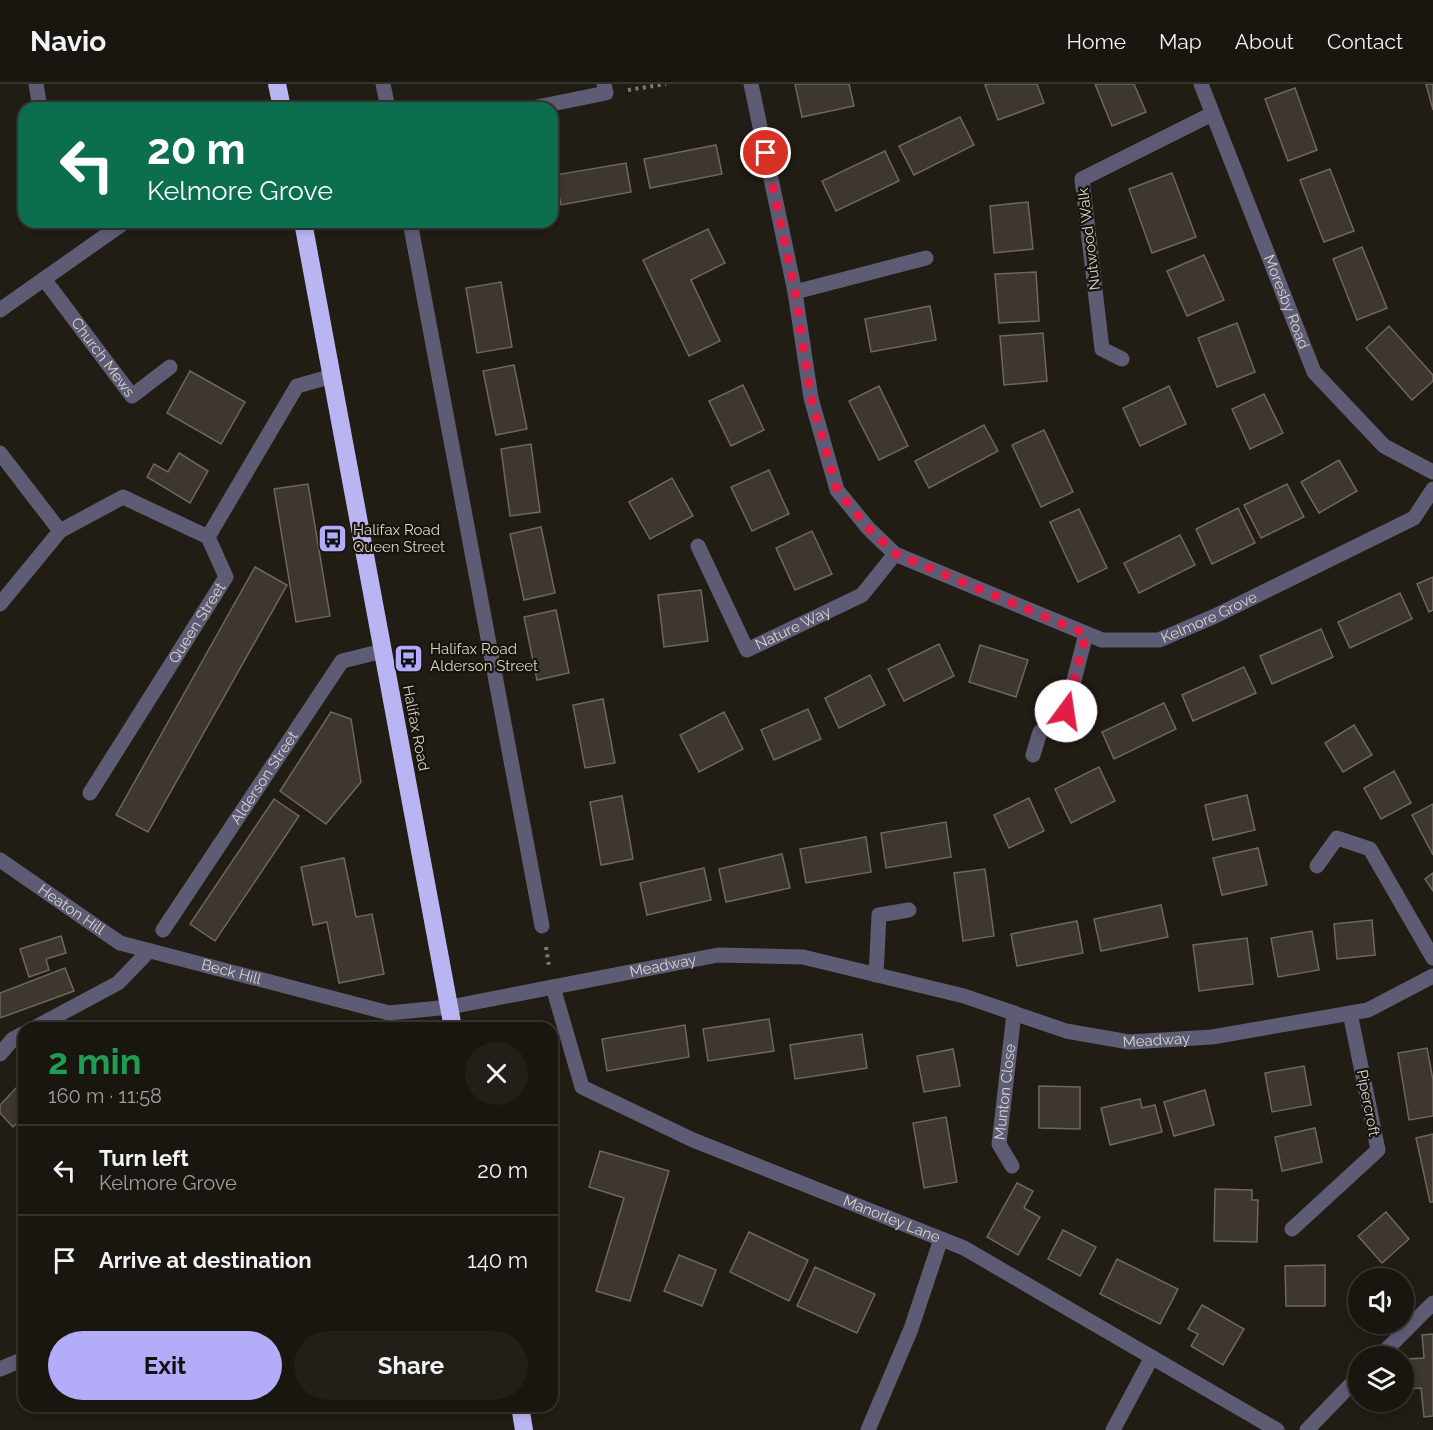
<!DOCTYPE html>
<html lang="en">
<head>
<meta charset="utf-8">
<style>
	body { margin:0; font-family:Raleway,sans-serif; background:#221e18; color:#f1f3f6; height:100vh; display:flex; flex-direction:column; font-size:22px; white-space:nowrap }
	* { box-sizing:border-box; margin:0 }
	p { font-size:20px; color:#9f9f9e }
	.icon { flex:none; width:33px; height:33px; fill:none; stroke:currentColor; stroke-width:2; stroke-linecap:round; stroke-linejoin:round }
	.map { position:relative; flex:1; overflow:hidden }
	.side { position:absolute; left:18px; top:938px; width:540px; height:390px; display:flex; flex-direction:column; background:#19150f; border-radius:18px; box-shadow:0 3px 9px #0003,0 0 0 2px #37342f }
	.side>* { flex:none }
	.hud { position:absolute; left:18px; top:18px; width:540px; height:126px; border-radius:18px; box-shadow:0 3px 9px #0003,0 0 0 2px #37342f; background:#0b6e4f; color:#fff; overflow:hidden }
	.fabs { position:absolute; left:1348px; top:1184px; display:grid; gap:12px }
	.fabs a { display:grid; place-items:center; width:66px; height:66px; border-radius:50%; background:#19150f; box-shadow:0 3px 9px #0003,0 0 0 2px #37342f; font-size:30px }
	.pin { position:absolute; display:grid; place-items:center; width:51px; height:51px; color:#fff; margin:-26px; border:3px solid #fff; border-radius:50%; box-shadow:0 2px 6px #0007 }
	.me { position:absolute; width:66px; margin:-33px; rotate:14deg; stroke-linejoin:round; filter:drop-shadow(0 0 4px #0008) }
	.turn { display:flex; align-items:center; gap:21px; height:126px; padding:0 30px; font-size:27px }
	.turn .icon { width:78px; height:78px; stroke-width:2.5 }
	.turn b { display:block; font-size:42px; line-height:51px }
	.round { display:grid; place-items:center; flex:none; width:63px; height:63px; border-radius:32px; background:#221e18 }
	.headline { display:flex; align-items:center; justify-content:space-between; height:102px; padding:0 30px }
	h1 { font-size:36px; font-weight:700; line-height:45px; color:#1e9e55 }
	.button { display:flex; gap:12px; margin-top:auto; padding:12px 30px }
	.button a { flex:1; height:69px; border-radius:36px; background:#b3adf9; color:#111; font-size:24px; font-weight:700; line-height:69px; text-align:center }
	.button a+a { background:#221e18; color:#f1f3f6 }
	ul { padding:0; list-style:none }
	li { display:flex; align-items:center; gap:18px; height:90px; padding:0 30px; border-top:2px solid #37342f }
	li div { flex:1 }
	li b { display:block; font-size:22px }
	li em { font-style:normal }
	header { display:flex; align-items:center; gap:36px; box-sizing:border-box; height:84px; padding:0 30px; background:#19150f; border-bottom:2px solid #37342f }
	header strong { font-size:28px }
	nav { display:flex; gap:33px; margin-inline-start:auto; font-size:21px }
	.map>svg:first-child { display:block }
	.building { fill:#3d372f; stroke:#6d675d; stroke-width:1.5 }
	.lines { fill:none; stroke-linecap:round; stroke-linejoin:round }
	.path { stroke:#7e7a73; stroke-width:4; stroke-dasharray:3 4.5; stroke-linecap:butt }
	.minor { stroke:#5d5c74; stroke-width:15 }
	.highway { stroke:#b9b5f2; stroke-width:18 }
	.route { stroke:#e11d48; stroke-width:10; stroke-dasharray:0 18 }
	.labels { text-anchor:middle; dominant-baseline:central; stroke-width:4.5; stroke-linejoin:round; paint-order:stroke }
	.street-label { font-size:15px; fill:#d7d4ce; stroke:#18130b }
	.poi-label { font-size:15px; fill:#d7d4ce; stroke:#18130b; text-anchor:start }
</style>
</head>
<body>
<header>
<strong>Navio</strong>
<nav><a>Home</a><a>Map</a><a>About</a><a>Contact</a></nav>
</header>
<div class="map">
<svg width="1433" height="1346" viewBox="0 0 1433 1346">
	<rect width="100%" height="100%" fill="#211c14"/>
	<g class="building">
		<polygon points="795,0 849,0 854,22 802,33"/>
		<polygon points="989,0 1037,0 1044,19 998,36 985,1"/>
		<polygon points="1095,0 1134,0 1146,28 1112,42"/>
		<polygon points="1426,0 1433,0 1433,26"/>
		<polygon points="1295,4 1317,66 1288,77 1265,15"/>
		<polygon points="960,33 974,61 914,91 899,62"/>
		<polygon points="716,61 722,90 650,104 644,75"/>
		<polygon points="885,67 899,97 836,127 822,97"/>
		<polygon points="626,79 631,108 561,121 555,91"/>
		<polygon points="1330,85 1354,147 1324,158 1300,96"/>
		<polygon points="1172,89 1196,153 1152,169 1129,105"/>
		<polygon points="1028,118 1033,165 994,169 990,122"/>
		<polygon points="708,145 725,179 691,196 720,257 689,272 643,176"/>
		<polygon points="1362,163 1387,224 1357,236 1333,175"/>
		<polygon points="1204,171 1224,216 1187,232 1167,187"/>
		<polygon points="1036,188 1039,237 999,239 995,190"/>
		<polygon points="501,198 512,263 477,269 466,204"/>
		<polygon points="930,222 936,256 871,268 865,235"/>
		<polygon points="1237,239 1255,288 1217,303 1198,254"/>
		<polygon points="1389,242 1433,291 1433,297 1412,316 1366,264"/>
		<polygon points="1043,249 1047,297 1004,301 1000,252"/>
		<polygon points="514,281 527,345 496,351 483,287"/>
		<polygon points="190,287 245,318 221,360 167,329"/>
		<polygon points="743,301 764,346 731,362 709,317"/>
		<polygon points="879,302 908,362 879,376 849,317"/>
		<polygon points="1169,302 1186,340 1140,362 1123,324"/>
		<polygon points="1264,310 1283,349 1250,365 1232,325"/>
		<polygon points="984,341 998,367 929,404 915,377"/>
		<polygon points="1044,346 1073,408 1041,423 1012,361"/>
		<polygon points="531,360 540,428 510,432 501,365"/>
		<polygon points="179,369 208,387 190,419 147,393 154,380 168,388"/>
		<polygon points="1339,376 1357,407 1319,429 1301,398"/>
		<polygon points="769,386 789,430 752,447 731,403"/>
		<polygon points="672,394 693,432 650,455 629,418"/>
		<polygon points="308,400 330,532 296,538 274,405"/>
		<polygon points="1287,400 1304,433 1261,454 1244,421"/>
		<polygon points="1238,424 1255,459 1212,480 1196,445"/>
		<polygon points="1079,425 1107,484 1078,498 1050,438"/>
		<polygon points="541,443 555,509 524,516 510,450"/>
		<polygon points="812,447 832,490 795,506 776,464"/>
		<polygon points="1180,451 1195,481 1139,509 1124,479"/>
		<polygon points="255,483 287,501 148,748 116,731"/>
		<polygon points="1433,493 1433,526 1429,528 1417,500"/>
		<polygon points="701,506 708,557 664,563 658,511"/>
		<polygon points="1400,509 1412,535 1350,564 1338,538"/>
		<polygon points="556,526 569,589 537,596 524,533"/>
		<polygon points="1321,545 1333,573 1272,600 1260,572"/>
		<polygon points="939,560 954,592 904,617 888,585"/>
		<polygon points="980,561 1028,576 1016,613 969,598"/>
		<polygon points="1244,583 1256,609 1193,637 1182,611"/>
		<polygon points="870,591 885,621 839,644 825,614"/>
		<polygon points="603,615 615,679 585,684 573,621"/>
		<polygon points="1164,619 1176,645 1114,675 1102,648"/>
		<polygon points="808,625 821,655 774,676 761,646"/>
		<polygon points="331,628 351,635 361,698 326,740 280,707"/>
		<polygon points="724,628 743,665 699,688 680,651"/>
		<polygon points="1354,641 1372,671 1343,688 1325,659"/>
		<polygon points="1099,683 1115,717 1071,739 1055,705"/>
		<polygon points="1394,687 1411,719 1381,735 1364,704"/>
		<polygon points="1247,711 1255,746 1213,756 1205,721"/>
		<polygon points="622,712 633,775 601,781 590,718"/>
		<polygon points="1029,714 1044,747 1009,764 994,731"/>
		<polygon points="274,715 299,732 215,857 190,840"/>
		<polygon points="1433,720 1433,771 1412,731"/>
		<polygon points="946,738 951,773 886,784 881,749"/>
		<polygon points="866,753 871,788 806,799 800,765"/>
		<polygon points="1258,764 1267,801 1222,811 1213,774"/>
		<polygon points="782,770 790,804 726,818 719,785"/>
		<polygon points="344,774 356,833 372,830 384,890 339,899 327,838 313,841 301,783"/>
		<polygon points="704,784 711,816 647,831 640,799"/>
		<polygon points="985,785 994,852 963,857 954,789"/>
		<polygon points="1433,789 1433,807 1425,795"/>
		<polygon points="1161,821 1168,853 1101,867 1094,835"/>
		<polygon points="1372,836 1375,871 1337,875 1334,840"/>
		<polygon points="1077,837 1083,869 1017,882 1011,850"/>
		<polygon points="1312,847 1319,886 1278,893 1271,854"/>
		<polygon points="61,852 66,869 46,875 49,886 29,893 20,865"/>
		<polygon points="1247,854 1253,900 1199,907 1193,861"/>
		<polygon points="65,884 74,907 0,934 0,909"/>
		<polygon points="769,935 774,967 708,977 703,945"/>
		<polygon points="685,941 689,973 607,987 602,955"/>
		<polygon points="862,950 867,984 795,995 790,961"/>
		<polygon points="1427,964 1433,996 1433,1032 1409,1036 1398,969"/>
		<polygon points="953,965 960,1002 924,1008 917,972"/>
		<polygon points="1304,982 1311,1021 1272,1028 1265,989"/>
		<polygon points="18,1002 24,1008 24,1032 13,1043 0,1029 0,1021"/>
		<polygon points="1039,1002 1080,1003 1080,1045 1039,1044"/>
		<polygon points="1205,1006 1214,1041 1174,1052 1164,1018"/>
		<polygon points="1140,1015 1142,1024 1155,1021 1162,1048 1110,1061 1101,1024"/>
		<polygon points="946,1033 957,1098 924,1104 913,1039"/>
		<polygon points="1315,1044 1322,1078 1282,1087 1275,1053"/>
		<polygon points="1433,1050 1433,1118 1430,1118 1416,1054"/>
		<polygon points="600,1067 669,1087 630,1217 596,1207 624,1114 589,1103"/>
		<polygon points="1017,1099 1033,1107 1024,1124 1040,1133 1018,1171 987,1153"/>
		<polygon points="1215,1105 1252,1106 1252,1116 1258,1116 1257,1158 1214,1157"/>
		<polygon points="1386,1128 1409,1155 1382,1179 1358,1152"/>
		<polygon points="1063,1146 1096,1163 1080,1192 1048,1175"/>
		<polygon points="749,1148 808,1176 789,1217 730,1188"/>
		<polygon points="679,1171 716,1186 702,1222 664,1207"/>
		<polygon points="1117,1175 1178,1205 1160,1240 1100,1210"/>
		<polygon points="1325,1181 1325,1222 1286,1222 1285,1182"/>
		<polygon points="815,1183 875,1210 857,1249 797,1222"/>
		<polygon points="1202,1221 1244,1245 1223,1281 1191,1262 1198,1250 1188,1245"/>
		<polygon points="1433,1250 1433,1332 1424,1333 1421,1304 1409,1305 1407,1275 1424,1274 1422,1251"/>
	</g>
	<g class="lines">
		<g class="path">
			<polyline points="628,6 666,0"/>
			<polyline points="546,863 549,882"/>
		</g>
		<g class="minor">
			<polyline points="36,0 40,24"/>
			<polyline points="383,0 388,24"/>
			<path id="s1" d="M751,0L795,208L811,314L837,406L868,444L895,470L1102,556H1159L1215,532L1414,434L1433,405"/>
			<path id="s2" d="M1201,0L1314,288L1384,362L1433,388"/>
			<polyline points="532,24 606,9 604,0"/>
			<polyline points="410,138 542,842"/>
			<path id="s3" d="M44,195L132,312L170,283"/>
			<polyline points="795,208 926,174"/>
			<polyline points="0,226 125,138"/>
			<polyline points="1122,275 1102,265 1082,95 1212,30"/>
			<polyline points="0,369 60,447"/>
			<path id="s4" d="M698,462L747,566L862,511L895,470"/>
			<polyline points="0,520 60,447 123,413 208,453"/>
			<polyline points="1033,671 1040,648 1066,627 1086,550"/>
			<path id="s5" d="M90,709L226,493L208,453L297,302L333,292"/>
			<path id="s6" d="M0,776L120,859L389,929L450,923L718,871L803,873L964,912L1066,947L1129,958L1212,953L1368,926L1433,892"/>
			<polyline points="1317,782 1337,754 1370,765 1433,874"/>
			<path id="s7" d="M163,846L342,577L383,567"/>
			<polyline points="876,891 879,831 909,826"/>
			<path id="s8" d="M553,903L582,1003L693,1056L964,1164L1277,1346"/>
			<polyline points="34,944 118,899 148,868"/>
			<polyline points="0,970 13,955 24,949"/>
			<path id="s9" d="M1012,1082L999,1060L1014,929"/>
			<polyline points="1292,1145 1378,1066 1350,929"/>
			<polyline points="1380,1272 1433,1219"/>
			<polyline points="0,1285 24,1275"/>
			<polyline points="868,1346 911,1245 941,1155"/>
			<polyline points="1113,1346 1152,1273"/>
			<polyline points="1307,1346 1359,1292"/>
		</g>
		<g class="highway">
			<polyline points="277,0 282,24"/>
			<polyline points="303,138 453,944"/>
			<polyline points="520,1322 524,1346"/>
		</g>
	</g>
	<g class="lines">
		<polyline class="route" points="766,69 795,208 811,314 837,406 868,444 896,470 1086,550 1066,627"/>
	</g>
	<defs>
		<symbol id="bus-square" viewBox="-11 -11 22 22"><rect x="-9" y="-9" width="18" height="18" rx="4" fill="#b3adf9" stroke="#18130b"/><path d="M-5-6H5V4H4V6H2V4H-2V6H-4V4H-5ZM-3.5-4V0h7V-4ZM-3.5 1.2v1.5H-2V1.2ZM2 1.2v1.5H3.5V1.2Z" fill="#111"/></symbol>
	</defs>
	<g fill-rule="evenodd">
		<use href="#bus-square" x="316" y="438" width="33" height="33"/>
		<use href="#bus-square" x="392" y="558" width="33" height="33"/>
	</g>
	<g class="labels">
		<g class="street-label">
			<text transform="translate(1089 155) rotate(-97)">Nutwood Walk</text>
			<text stroke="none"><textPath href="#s2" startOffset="234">Moresby Road</textPath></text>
			<text stroke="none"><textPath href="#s3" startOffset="98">Church Mews</textPath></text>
			<text stroke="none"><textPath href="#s1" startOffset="838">Kelmore Grove</textPath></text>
			<text stroke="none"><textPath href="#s5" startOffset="201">Queen Street</textPath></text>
			<text stroke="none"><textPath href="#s4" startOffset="166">Nature Way</textPath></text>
			<text transform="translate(416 644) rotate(79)">Halifax Road</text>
			<text stroke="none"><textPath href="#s7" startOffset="183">Alderson Street</textPath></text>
			<text stroke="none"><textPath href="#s6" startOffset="87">Heaton Hill</textPath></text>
			<text stroke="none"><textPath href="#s6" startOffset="702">Meadway</textPath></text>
			<text stroke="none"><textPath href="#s6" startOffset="261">Beck Hill</textPath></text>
			<text stroke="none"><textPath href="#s6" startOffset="1208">Meadway</textPath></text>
			<text stroke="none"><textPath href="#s9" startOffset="78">Munton Close</textPath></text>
			<text transform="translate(1368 1019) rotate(79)">Pipercroft</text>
			<text stroke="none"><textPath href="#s8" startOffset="441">Manorley Lane</textPath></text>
		</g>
		<g class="poi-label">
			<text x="353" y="446">Halifax Road<tspan x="353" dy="17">Queen Street</tspan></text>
			<text x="430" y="565">Halifax Road<tspan x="430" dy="17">Alderson Street</tspan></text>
		</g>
	</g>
</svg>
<div class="fabs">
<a><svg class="icon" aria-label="sound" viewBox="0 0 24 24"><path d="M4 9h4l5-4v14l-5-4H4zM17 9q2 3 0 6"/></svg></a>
<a><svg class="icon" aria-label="layers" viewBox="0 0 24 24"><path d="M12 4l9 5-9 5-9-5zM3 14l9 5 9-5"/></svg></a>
</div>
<div class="pin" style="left:766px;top:69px;background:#d93025"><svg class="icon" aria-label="arrive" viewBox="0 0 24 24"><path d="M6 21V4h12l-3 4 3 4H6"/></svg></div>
<svg class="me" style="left:1066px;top:627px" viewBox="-20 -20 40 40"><circle r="19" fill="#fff"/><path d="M0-13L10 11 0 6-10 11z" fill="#e11d48"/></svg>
<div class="hud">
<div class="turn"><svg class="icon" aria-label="left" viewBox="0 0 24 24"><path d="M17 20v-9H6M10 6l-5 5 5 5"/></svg><div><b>20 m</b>Kelmore Grove</div></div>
</div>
<section class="side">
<div class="headline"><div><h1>2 min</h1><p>160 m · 11:58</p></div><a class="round"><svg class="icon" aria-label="close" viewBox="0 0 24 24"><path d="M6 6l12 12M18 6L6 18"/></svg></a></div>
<ul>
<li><svg class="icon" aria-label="left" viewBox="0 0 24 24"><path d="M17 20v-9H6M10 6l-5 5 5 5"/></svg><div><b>Turn left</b><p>Kelmore Grove</p></div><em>20 m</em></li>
<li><svg class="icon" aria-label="arrive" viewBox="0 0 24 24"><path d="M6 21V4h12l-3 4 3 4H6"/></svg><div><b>Arrive at destination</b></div><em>140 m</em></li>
</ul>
<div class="button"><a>Exit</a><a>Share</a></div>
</section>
</div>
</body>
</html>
